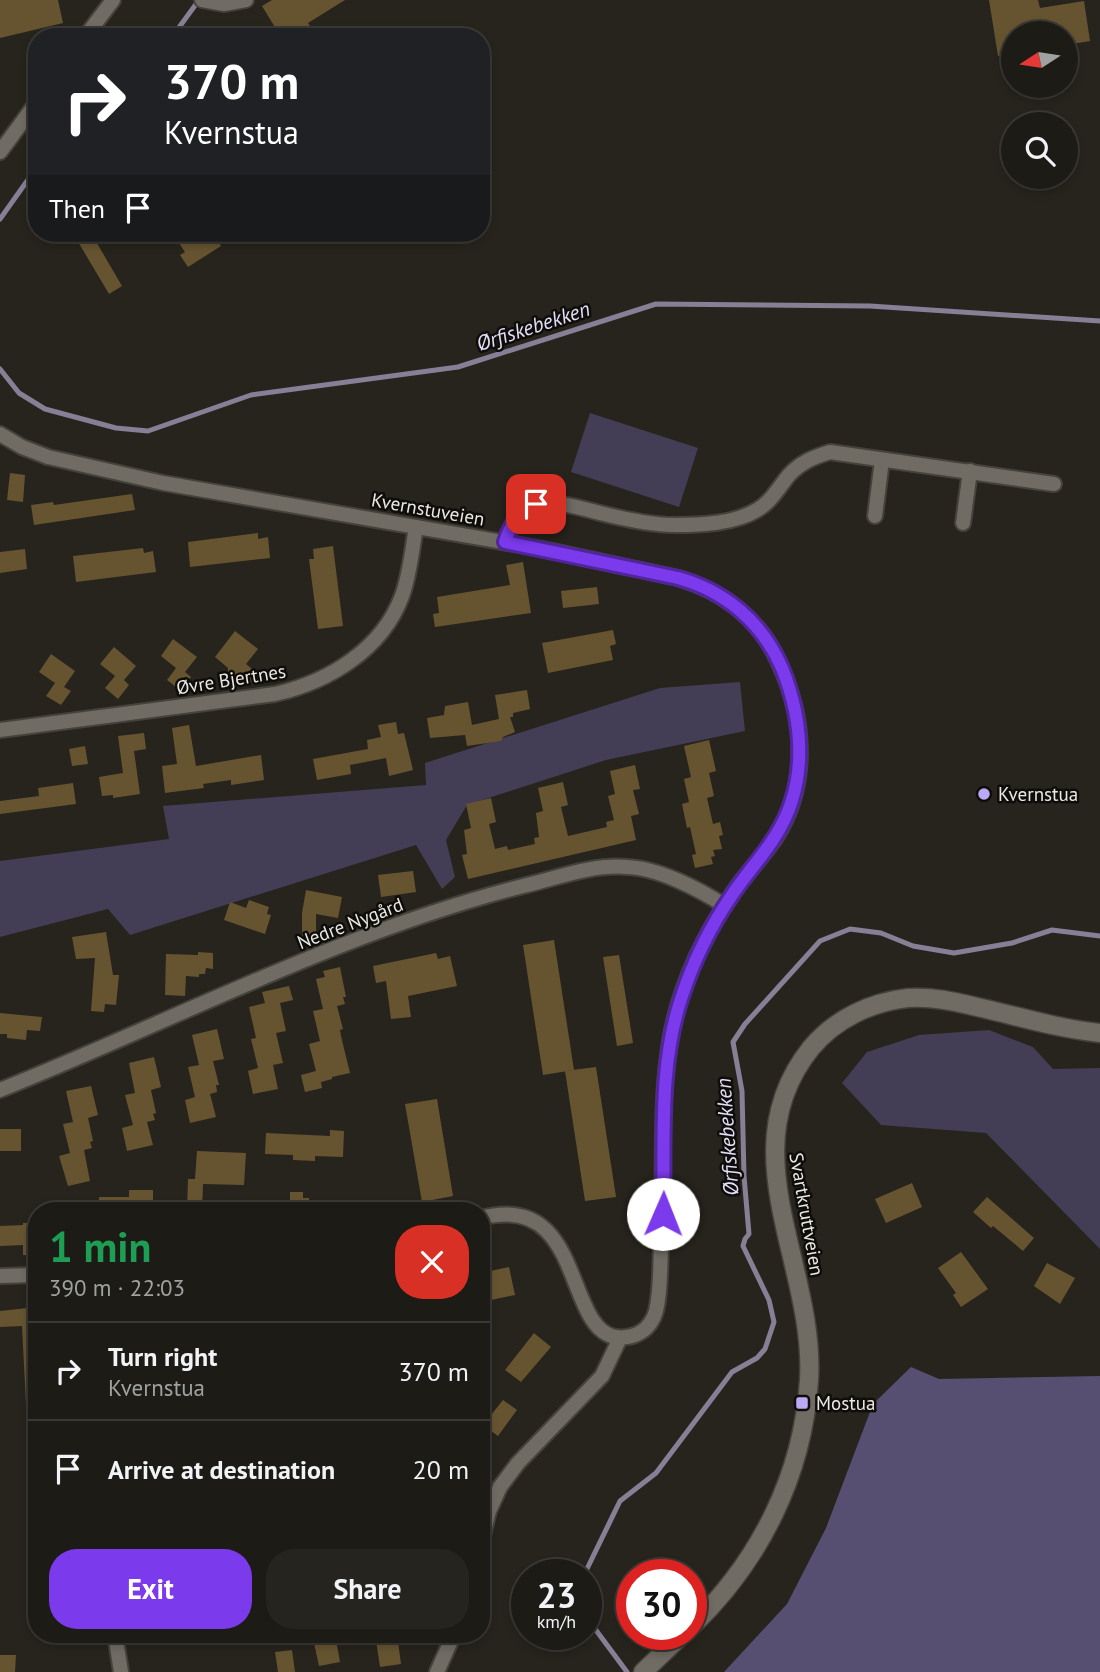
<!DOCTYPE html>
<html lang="en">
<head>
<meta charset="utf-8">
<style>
	body { margin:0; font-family:"PT Sans",sans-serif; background:#25241f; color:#f1f3f6; height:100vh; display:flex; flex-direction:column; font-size:26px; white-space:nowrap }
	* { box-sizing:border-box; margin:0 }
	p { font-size:23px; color:#a0a1a1 }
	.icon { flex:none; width:38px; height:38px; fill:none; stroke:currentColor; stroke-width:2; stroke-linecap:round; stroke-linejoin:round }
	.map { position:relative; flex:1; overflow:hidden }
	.details { position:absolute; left:28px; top:1202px; width:462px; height:441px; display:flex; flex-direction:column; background:#1d1b16; border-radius:28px; box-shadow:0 4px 10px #0003,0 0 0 2px #3b3935 }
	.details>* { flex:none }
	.top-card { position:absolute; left:28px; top:28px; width:462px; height:214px; border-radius:28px; box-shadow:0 4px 10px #0003,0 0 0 2px #3b3935; background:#202124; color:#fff; overflow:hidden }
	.needle { width:46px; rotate:258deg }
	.tools { position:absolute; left:1001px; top:21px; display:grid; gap:14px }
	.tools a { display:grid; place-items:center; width:77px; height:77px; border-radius:50%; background:#1d1b16; box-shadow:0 4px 10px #0003,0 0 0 2px #3b3935; font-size:35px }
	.speed { position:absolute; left:511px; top:1559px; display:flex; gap:14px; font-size:35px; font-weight:700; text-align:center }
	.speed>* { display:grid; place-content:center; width:91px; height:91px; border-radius:50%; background:#1d1b16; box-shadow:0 4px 10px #0003,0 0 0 2px #3b3935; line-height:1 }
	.speed small { font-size:18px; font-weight:400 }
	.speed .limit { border:10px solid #d22; background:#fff; color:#111 }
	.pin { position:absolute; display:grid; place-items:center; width:60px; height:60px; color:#fff; margin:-30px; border-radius:14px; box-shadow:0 4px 10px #0006 }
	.me { position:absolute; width:77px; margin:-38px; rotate:1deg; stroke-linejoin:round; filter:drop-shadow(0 0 5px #0008) }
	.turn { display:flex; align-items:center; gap:24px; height:147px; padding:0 21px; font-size:32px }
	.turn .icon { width:91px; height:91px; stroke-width:2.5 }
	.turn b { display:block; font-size:49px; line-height:60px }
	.then { display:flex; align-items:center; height:66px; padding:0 21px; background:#0003; gap:14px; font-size:26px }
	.round { display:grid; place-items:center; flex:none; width:74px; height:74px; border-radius:28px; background:#25241f }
	.headline { display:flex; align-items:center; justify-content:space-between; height:119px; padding:0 21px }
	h1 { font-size:42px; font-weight:700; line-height:52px; color:#1e9e55 }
	.button { display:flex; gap:14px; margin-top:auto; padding:14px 21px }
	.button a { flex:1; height:80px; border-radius:28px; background:#7c3aed; color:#fff; font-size:28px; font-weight:700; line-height:80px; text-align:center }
	.button a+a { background:#25241f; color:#f1f3f6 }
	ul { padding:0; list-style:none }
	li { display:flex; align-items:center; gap:21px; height:98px; padding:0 21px; border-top:2px solid #3b3935 }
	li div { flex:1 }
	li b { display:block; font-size:26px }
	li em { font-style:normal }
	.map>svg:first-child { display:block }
	.green { fill:#433d55 }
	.forest { fill:#574f71 }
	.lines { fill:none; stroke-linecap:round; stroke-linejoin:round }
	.stream { stroke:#867f96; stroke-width:5 }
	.building { fill:#665431 }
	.minor-casing { stroke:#45423c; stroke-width:18 }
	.tertiary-casing { stroke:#45423c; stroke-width:21 }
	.minor { stroke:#706c64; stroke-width:14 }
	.tertiary { stroke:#706c64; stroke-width:18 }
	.route-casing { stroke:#51269a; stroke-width:18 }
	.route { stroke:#7c3aed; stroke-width:12 }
	.poi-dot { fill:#bca9f5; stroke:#0f0d0a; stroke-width:2.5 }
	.labels { text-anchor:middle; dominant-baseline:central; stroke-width:5; stroke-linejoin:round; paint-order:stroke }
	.street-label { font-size:19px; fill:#ebe9e4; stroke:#0f0d0a }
	.poi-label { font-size:19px; fill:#ebe9e4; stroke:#0f0d0a; text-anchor:start }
	.water-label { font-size:21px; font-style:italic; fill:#e4dff8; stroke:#0f0d0a }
</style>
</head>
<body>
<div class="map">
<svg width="1100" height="1672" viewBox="0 0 1100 1672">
	<rect width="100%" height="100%" fill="#27241d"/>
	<g class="green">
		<polygon points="590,413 698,448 679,507 571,472"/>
		<polygon points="740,682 745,731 606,760 467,805 446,840 455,877 442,889 416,845 130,935 108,909 0,937 0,861 169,839 163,806 426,785 425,763 660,688"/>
		<polygon points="989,1030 1033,1047 1053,1069 1100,1068 1100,1249 986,1133 881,1125 842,1083 867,1052 919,1035"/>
	</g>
	<polygon class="forest" points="911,1367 939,1379 1100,1376 1100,1672 724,1672 787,1604 826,1528 873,1404"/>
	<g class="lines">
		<g class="stream">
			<polyline points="172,37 199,0"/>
			<polyline points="0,219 37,167"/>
			<polyline points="0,369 19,393 45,409 116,428 148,431 251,395 458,367 656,304 870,306 1100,321"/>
			<polyline points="584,1575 620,1501 656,1473 732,1372 757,1358 765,1349 774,1322 769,1300 743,1246 745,1239 749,1234 744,1176 742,1091 733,1042 745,1024 820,941 850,929 881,933 913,946 954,953 1012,943 1052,930 1100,936"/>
			<polyline points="586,1608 587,1618 627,1672"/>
		</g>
	</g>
	<g class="building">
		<polygon points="0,0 58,0 63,23 0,38"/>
		<polygon points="272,0 345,0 308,23 317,37 281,37 262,6"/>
		<polygon points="989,0 1038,0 1040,8 1084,1 1090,41 1066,45 1066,33 1013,33 1013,53 998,56"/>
		<polygon points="88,233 91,233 122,286 109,294 77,240"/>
		<polygon points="172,233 213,233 221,246 188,267 180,255 185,252"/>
		<polygon points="10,473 25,475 23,502 7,500"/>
		<polygon points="132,494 135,510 34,525 31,505 53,502 54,505"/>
		<polygon points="258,533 258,539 268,537 270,558 190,567 188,542"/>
		<polygon points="333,546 343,626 318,629 309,559 314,559 313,549"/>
		<polygon points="143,548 144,553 153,551 156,572 76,582 73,556"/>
		<polygon points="25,549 27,569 0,573 0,552"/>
		<polygon points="523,562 531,613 435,627 433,614 439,613 437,597 510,585 506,565"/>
		<polygon points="597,587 599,604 563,608 561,591"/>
		<polygon points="613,630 616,644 610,646 613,660 548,673 542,643"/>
		<polygon points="235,631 258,649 246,664 258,674 249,685 243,680 241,683 228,672 228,668 215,657"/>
		<polygon points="173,639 197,657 185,672 191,677 180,690 167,680 176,668 161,656"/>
		<polygon points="114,647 136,666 124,680 129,685 118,699 105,688 115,676 100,664"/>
		<polygon points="51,654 75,671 64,687 71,691 61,705 46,696 55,683 39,672"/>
		<polygon points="527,690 530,709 513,713 513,717 510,717 515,732 503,737 501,741 467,746 465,735 430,738 427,718 444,715 445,706 468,702 472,725 499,719 495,695"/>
		<polygon points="396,722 398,734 404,733 413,770 389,776 386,758 350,765 351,774 317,780 313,759 368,749 367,740 381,737 378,725"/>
		<polygon points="189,725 196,766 261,755 264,780 231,785 231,780 203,784 204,788 165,793 162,766 177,764 172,728"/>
		<polygon points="144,733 146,749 134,751 140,794 113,798 113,795 102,796 99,777 123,773 118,736"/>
		<polygon points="709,740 716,771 709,773 714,796 707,798 713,824 720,822 723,835 719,836 722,849 713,850 715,856 711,857 713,864 695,868 692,855 696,854 690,827 687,828 682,804 689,802 684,779 691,777 684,746"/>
		<polygon points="85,746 88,764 72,766 69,749"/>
		<polygon points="635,765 640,789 633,790 639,814 631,816 636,840 468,879 462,855 467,854 464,830 471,828 466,804 491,798 496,822 489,824 495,849 507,846 508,850 535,844 534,838 539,837 536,813 543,811 538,788 563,782 568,805 561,807 568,836 607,827 606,822 614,820 608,796 615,794 610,771"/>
		<polygon points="73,783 76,804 0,814 0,801 39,796 38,788"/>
		<polygon points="413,871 416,892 381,897 378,875"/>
		<polygon points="306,890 342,897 338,918 316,914 316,938 302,937 302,913"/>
		<polygon points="249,900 269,907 267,914 271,915 265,934 224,920 230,902 246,908"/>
		<polygon points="106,932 113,975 119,975 116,1005 105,1004 104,1012 91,1011 95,958 76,959 72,937"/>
		<polygon points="554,940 574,1070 543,1075 523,945"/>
		<polygon points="198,952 213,953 213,969 206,968 205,974 199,974 199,977 186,976 185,996 165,995 166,954 198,955"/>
		<polygon points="436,953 438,959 450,956 457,986 408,996 411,1017 391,1019 386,981 376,983 373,966"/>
		<polygon points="619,955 633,1043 617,1046 603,957"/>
		<polygon points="340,967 346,997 343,997 345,1004 337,1006 343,1029 340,1030 341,1036 350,1073 332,1077 332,1079 321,1082 322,1088 305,1092 301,1075 316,1071 309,1044 320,1041 313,1011 323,1009 316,979 325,977 323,971"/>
		<polygon points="289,986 293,1000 280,1003 286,1031 276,1033 283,1063 273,1065 278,1089 253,1094 248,1071 258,1068 251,1039 256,1038 249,1007 265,1003 262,992"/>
		<polygon points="0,1013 42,1017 40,1031 27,1030 26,1040 7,1038 7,1034 0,1034"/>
		<polygon points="217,1029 224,1059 213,1061 219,1085 216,1085 217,1092 210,1094 216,1117 190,1123 185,1100 195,1097 188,1067 199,1065 192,1035"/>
		<polygon points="154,1057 161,1087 151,1090 156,1113 153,1114 155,1120 147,1122 153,1145 127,1151 122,1128 133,1125 125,1095 135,1093 129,1063"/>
		<polygon points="596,1067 616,1197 585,1201 565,1071"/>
		<polygon points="91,1086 98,1115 88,1118 93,1141 90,1142 92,1148 84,1150 90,1181 68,1186 59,1156 70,1153 63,1124 73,1122 66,1091"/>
		<polygon points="437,1099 453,1196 422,1202 405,1104"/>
		<rect x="0" y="1129" width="21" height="22"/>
		<polygon points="330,1130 344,1131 343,1157 315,1156 315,1161 293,1160 293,1155 265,1154 266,1133 330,1136"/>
		<polygon points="197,1151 246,1153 244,1185 203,1184 202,1211 187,1211 188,1179 195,1179"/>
		<polygon points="912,1183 922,1207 886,1223 875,1199"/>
		<polygon points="129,1190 153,1190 153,1211 99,1211 99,1197 129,1197"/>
		<polygon points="290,1192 303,1192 303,1198 309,1198 309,1211 290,1211"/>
		<polygon points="987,1197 1034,1238 1023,1251 993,1226 991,1228 973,1212"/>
		<polygon points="23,1223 37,1223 37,1255 23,1255 23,1245 0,1246 0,1226 23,1225"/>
		<polygon points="961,1252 988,1289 961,1307 953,1295 956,1293 938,1268"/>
		<polygon points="1047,1263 1075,1278 1060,1304 1034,1286"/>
		<polygon points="509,1267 515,1295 481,1302 481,1273"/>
		<polygon points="37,1307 37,1403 26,1404 22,1326 0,1327 0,1311"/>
		<polygon points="534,1333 551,1347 521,1382 505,1370"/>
		<polygon points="503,1400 517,1410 498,1436 483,1425"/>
		<polygon points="312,1634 335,1634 340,1662 319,1666"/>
		<polygon points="375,1634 397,1634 401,1664 380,1667"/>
		<polygon points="292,1650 295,1672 278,1672 275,1652"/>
		<polygon points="0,1655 16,1655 15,1672 0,1672"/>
	</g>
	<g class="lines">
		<defs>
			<g id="minor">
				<polyline points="202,0 224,4 246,0"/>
				<polyline points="85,37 113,0"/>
				<polyline points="0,152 37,102"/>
				<path d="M0,434L22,447L48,457L163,483L543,549L678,578C722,591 759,618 778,661C805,717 810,783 776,837C763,857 746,873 733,893C703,937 679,988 670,1041C659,1108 665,1178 661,1246C660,1267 661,1290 656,1311C654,1319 648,1328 641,1332C633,1337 623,1338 615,1337C564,1327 584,1191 481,1218"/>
				<polyline points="875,516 882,460"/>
				<polyline points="963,523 970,471"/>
				<path d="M505,542C522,490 558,502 600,513C624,519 650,525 674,525C700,525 734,524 757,510C771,502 779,487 789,475C801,462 814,457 830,452L1054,484"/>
				<path d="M0,730L275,694C328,682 382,650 402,596C410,574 412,550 416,527"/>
				<path d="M0,1090C173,1021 341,932 523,886C557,878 592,864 627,867C658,868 699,889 725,906"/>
				<polyline points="0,1276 37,1275"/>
				<polyline points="481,1543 489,1511 500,1487 518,1463 602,1376 620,1338"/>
				<polyline points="115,1634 121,1672"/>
				<polyline points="437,1672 454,1634"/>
			</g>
			<g id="tertiary">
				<path d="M691,1627C760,1561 803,1475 809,1380C816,1266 728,1151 811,1048C835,1019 871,1002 908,998C935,996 960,1003 986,1009C1024,1018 1061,1029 1100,1033"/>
				<polyline points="643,1672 683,1634"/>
			</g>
		</defs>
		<use href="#minor" class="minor-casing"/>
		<use href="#tertiary" class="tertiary-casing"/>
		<use href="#minor" class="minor"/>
		<use href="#tertiary" class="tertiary"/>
	</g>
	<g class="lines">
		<defs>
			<path id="route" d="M536,504C519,512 510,525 505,542L678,578C725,591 762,622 782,668C804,723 808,784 776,835C763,856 746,874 732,895C710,927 693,962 681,999C658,1068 665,1143 663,1214"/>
		</defs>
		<use href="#route" class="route-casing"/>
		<use href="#route" class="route"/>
	</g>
	<g class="poi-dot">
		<circle cx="984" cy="794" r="7"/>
		<rect x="795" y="1396" width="14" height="14" rx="3.5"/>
	</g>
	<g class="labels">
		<g class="street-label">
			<text transform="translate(428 509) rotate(10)">Kvernstuveien</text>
			<text transform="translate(231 679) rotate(-9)">Øvre Bjertnes</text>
			<text transform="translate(350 923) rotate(-21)">Nedre Nygård</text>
			<text transform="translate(807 1214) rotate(80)">Svartkruttveien</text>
		</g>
		<g class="poi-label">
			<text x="998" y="794">Kvernstua</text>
			<text x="816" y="1403">Mostua</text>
		</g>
		<g class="water-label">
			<text transform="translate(533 326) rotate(-18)">Ørfiskebekken</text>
			<text transform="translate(727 1137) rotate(-94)">Ørfiskebekken</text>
		</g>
	</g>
</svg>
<div class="tools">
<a><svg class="needle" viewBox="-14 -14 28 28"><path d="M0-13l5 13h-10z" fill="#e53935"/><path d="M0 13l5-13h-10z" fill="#a0a1a1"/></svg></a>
<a><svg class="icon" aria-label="search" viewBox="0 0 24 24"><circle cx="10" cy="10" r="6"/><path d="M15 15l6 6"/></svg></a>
</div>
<div class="speed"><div>23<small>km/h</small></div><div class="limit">30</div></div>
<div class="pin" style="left:536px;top:504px;background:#d93025"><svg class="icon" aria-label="arrive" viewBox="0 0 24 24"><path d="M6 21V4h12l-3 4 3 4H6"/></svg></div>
<svg class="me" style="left:663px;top:1214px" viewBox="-20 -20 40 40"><circle r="19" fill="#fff"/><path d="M0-13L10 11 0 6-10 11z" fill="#7c3aed"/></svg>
<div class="top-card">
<div class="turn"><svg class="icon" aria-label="right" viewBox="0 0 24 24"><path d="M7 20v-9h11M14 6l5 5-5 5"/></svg><div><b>370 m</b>Kvernstua</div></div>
<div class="then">Then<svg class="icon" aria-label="arrive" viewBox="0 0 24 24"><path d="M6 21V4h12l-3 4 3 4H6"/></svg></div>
</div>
<section class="details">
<div class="headline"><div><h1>1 min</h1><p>390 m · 22:03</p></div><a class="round" style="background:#d93025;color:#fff"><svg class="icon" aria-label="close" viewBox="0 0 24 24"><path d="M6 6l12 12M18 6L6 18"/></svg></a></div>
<ul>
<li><svg class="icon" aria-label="right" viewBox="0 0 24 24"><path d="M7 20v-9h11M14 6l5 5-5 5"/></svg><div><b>Turn right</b><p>Kvernstua</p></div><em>370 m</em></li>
<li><svg class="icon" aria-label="arrive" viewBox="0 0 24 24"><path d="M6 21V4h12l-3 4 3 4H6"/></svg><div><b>Arrive at destination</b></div><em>20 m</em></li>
</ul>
<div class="button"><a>Exit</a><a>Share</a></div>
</section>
</div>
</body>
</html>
